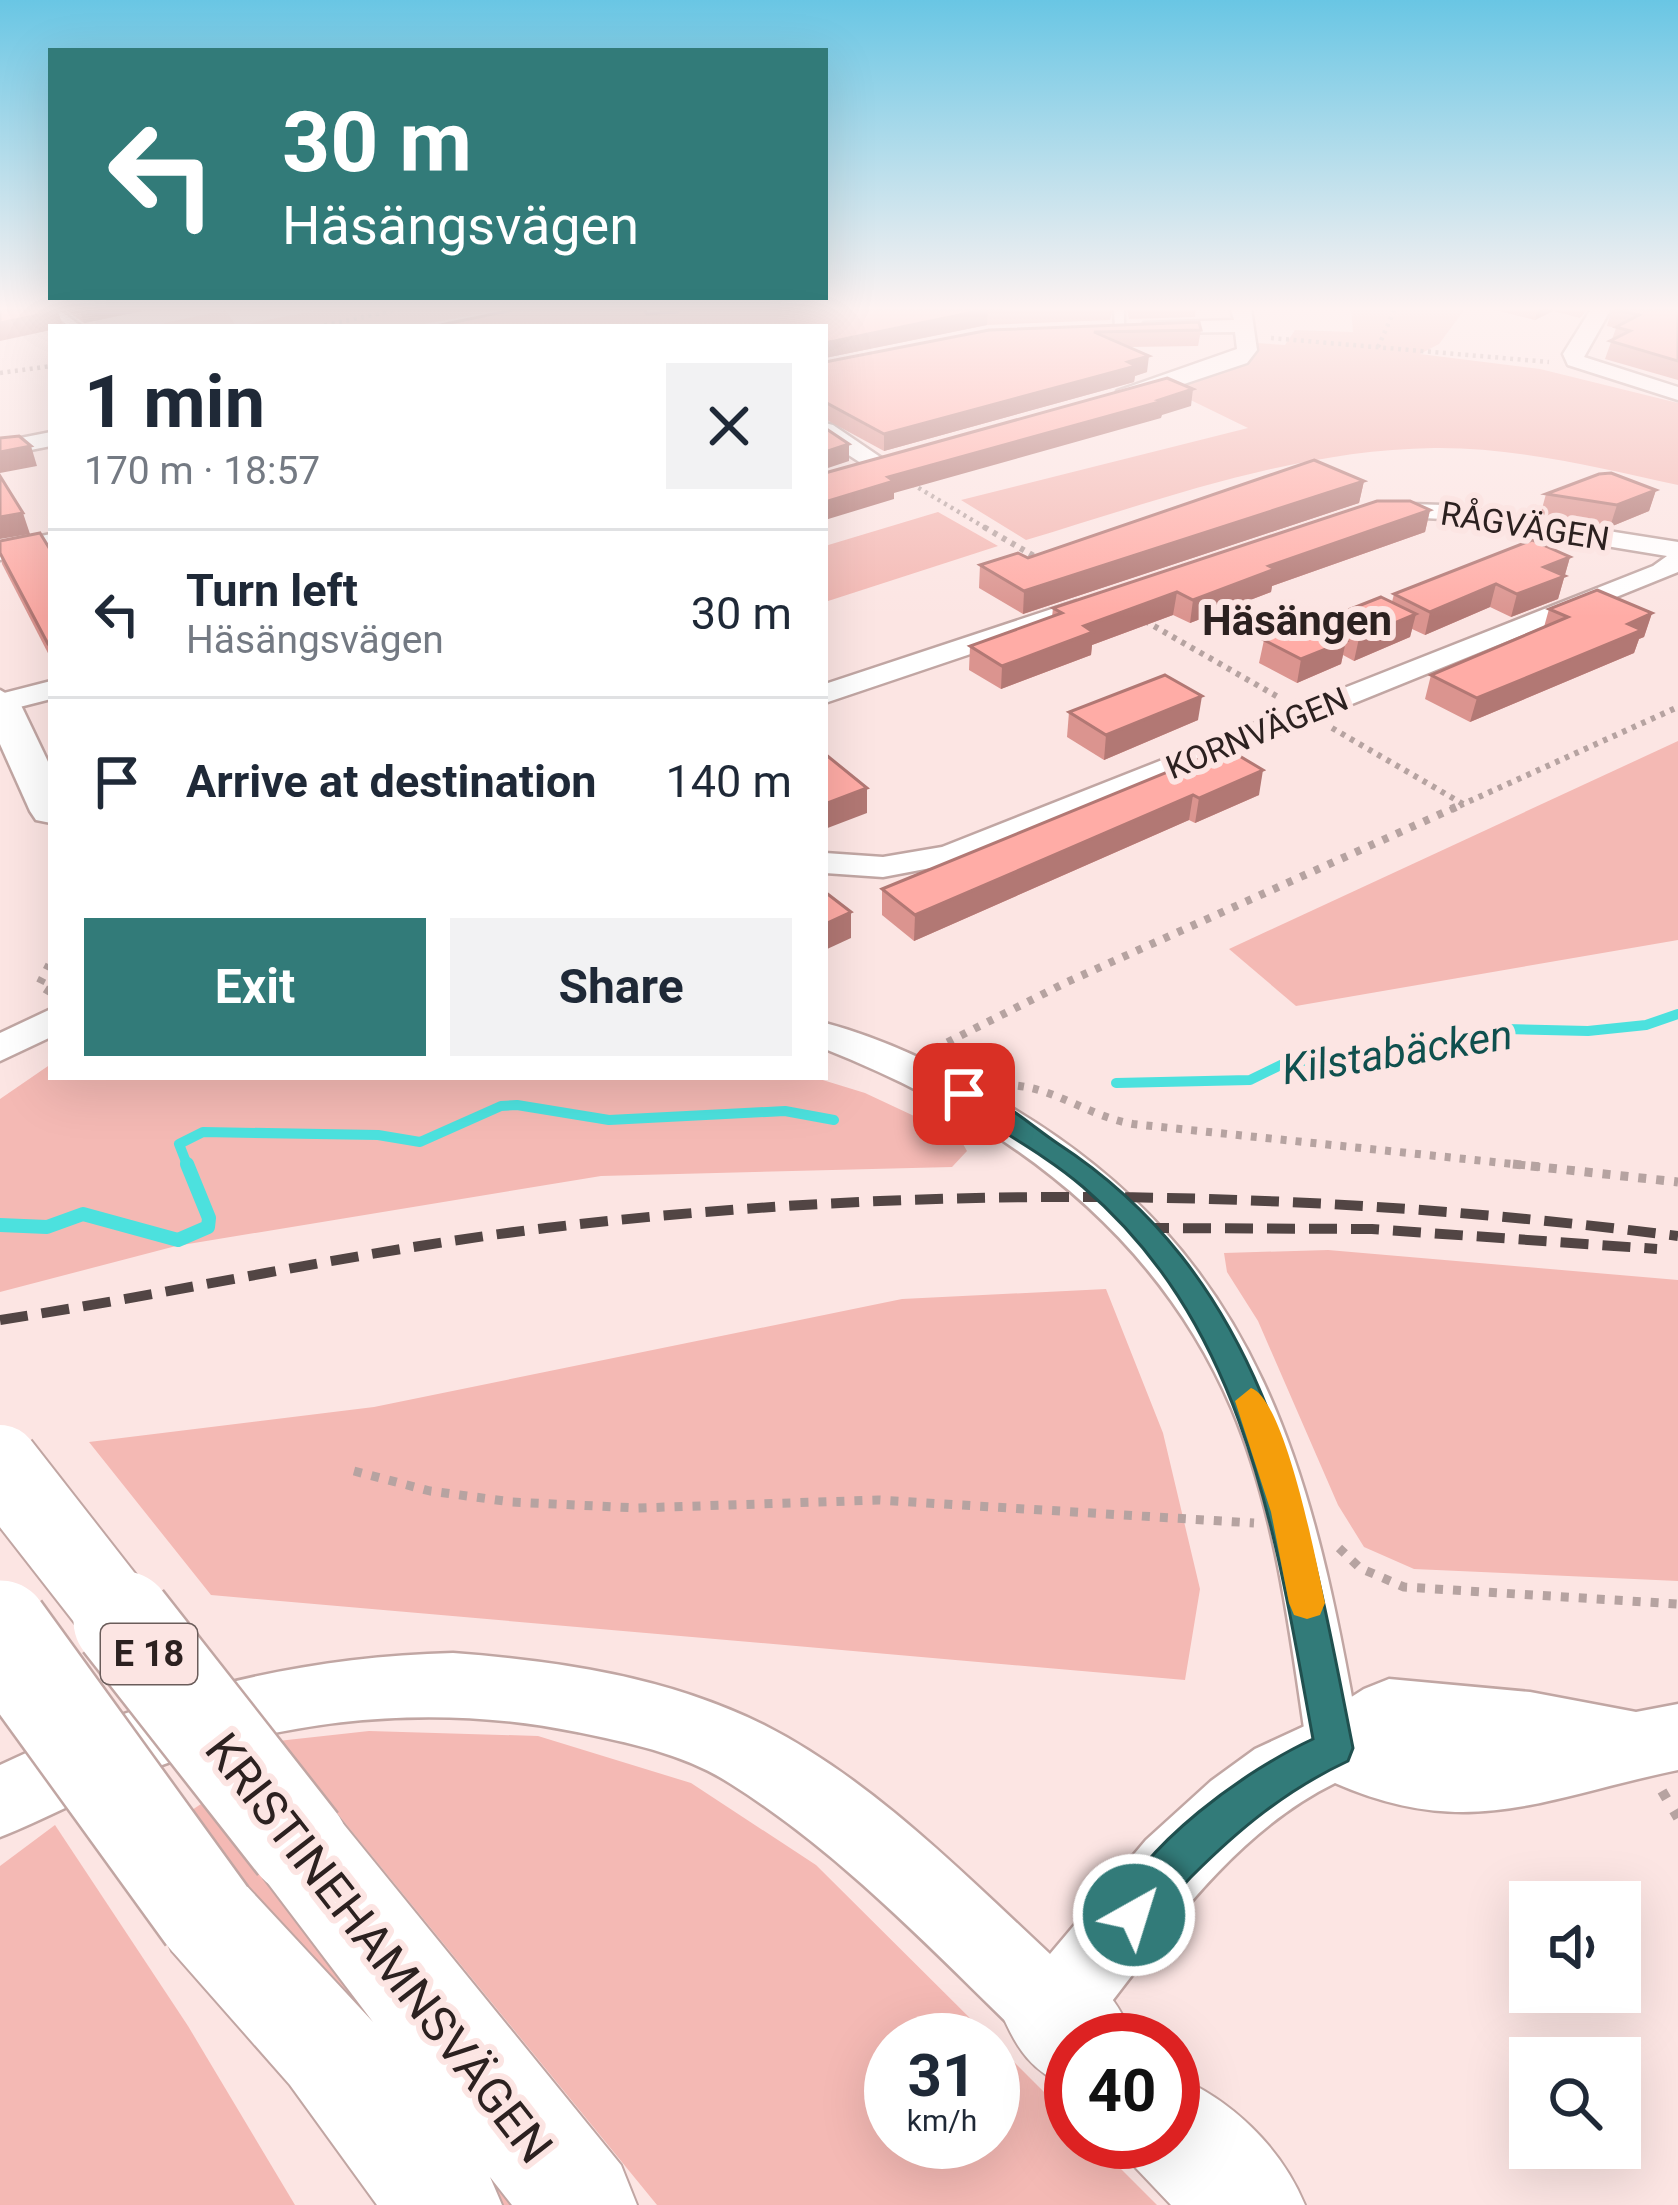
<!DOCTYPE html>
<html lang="en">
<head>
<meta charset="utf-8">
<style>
	body { margin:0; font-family:Roboto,sans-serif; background:#f2f2f3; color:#1f2937; height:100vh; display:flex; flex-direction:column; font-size:45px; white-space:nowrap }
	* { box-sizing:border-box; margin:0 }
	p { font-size:39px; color:#747a83 }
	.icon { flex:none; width:66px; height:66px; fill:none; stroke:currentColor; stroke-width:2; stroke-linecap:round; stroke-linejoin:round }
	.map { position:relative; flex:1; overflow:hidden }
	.sheet { position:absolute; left:48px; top:324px; width:780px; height:756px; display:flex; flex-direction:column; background:#fff; border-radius:0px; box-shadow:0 12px 48px #0002 }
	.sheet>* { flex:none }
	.top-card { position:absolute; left:48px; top:48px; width:780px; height:252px; border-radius:0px; box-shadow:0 12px 48px #0002; background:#327b79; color:#fff; overflow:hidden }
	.buttons { position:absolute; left:1509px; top:1881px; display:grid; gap:24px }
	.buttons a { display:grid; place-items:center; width:132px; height:132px; border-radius:0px; background:#fff; box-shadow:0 12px 48px #0002; font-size:60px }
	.speed { position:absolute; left:864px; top:2013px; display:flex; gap:24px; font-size:60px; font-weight:700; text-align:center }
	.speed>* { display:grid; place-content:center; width:156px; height:156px; border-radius:50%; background:#fff; box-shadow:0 12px 48px #0002; line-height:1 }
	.speed small { font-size:30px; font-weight:400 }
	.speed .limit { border:18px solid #d22; background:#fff; color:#111 }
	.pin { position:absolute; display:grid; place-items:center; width:102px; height:102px; color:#fff; margin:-51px; border-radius:24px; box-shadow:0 6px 18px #0006 }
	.me { position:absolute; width:132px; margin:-66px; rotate:39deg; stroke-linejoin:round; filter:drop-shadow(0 0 9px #0008) }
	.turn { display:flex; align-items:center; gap:42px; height:252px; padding:0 36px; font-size:54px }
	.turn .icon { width:156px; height:156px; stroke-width:2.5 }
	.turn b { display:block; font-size:84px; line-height:102px }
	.round { display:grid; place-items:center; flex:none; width:126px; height:126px; border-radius:0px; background:#f2f2f3 }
	.head { display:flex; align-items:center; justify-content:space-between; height:204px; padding:0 36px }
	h1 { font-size:72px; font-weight:700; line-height:90px }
	.cta { display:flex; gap:24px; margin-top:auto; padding:24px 36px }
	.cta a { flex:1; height:138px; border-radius:0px; background:#327b79; color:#fff; font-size:48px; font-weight:700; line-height:138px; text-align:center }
	.cta a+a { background:#f2f2f3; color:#1f2937 }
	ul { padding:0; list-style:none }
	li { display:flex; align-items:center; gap:36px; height:168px; padding:0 36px; border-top:3px solid #e0e1e3 }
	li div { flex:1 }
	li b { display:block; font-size:45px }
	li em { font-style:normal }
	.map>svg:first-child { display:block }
	.green { fill:#f4b9b4 }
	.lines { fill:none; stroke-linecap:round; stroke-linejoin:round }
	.stream-far1 { stroke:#4ce1de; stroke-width:10 }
	.stream { stroke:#4ce1de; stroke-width:14 }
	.service-casing { stroke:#c1a6a3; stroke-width:5 }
	.minor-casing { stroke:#c1a6a3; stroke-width:5 }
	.tertiary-casing { stroke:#c1a6a3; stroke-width:5 }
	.trunk-casing { stroke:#c1a6a3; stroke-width:4 }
	.path-far4 { stroke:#b6a3a1; stroke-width:4.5; stroke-dasharray:3 4.5; stroke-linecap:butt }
	.path-far3 { stroke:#b6a3a1; stroke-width:6; stroke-dasharray:4.5 6; stroke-linecap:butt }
	.path-far2 { stroke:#b6a3a1; stroke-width:8; stroke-dasharray:6 9; stroke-linecap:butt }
	.path-far1 { stroke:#b6a3a1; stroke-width:9; stroke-dasharray:8 10; stroke-linecap:butt }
	.path { stroke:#b6a3a1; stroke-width:10; stroke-dasharray:9 14; stroke-linecap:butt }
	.service { fill:#fff; fill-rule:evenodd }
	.minor { fill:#fff; fill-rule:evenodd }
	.tertiary { fill:#fff; fill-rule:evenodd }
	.trunk { fill:#fff; fill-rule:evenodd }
	.rail { stroke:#524544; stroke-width:10; stroke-dasharray:28 14; stroke-linecap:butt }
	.trunk-bridge-far1-casing { stroke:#c1a6a3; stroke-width:82; stroke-linecap:butt }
	.trunk-bridge-casing { stroke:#c1a6a3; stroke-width:104; stroke-linecap:butt }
	.trunk-bridge-far1 { stroke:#fff; stroke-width:78 }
	.trunk-bridge { stroke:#fff; stroke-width:99 }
	.wall { fill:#db948f }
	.shaded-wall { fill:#b27874 }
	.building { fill:#ffaca6; stroke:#b27874; stroke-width:3 }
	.route { fill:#327b79; stroke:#20504f; stroke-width:3 }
	.slow { fill:#f59e0b }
	.labels { text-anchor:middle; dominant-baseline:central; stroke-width:12; stroke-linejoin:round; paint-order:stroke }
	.far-street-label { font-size:33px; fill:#2c2120; stroke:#fce5e3 }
	.shield { fill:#fce5e3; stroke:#6a5c5a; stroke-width:3 }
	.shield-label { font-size:36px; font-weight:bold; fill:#2c2120 }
	.far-district-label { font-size:42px; font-weight:bold; fill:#2c2120; stroke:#fce5e3 }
	.water-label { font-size:42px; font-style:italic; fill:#0f504e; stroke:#fce5e3 }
	.near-street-label { font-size:48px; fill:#2c2120; stroke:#fce5e3 }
</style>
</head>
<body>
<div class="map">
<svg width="1678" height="2205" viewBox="0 0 1678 2205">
	<rect width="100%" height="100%" fill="#fce5e3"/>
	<g class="green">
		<polygon points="324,309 505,309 409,327 146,327 226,310 236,326"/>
		<path d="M1351,309H1465L1439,344L1420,354L1540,369L1678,403V485C1600,468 1515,447 1434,448C1293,450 1160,500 1026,540L961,500L1248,428L1168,389L1246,364L1257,343L1285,345L1295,330L1353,332Z"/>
		<polygon points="938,512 998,546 825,602 825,546"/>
		<polygon points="1678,741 1678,940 1296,1006 1229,949"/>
		<polygon points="51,1064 51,1077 813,1077 865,1093 959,1137 967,1151 952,1167 601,1176 176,1246 0,1292 0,1099"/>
		<polygon points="1328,1250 1678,1280 1678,1581 1414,1569 1364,1547 1338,1505 1258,1321 1227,1272 1224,1253"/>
		<polygon points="1106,1289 1163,1433 1200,1589 1185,1680 211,1595 89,1442 374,1407 902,1299"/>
		<polygon points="369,1731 538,1736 691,1783 816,1865 992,2040 891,2040 891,2142 993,2142 993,2041 1071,2119 1071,2142 1094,2142 1157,2205 657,2205 278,1741"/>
		<polygon points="204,1802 517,2205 470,2205 177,1820"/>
		<polygon points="55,1825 188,2026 295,2205 0,2205 0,1866"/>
	</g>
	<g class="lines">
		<g class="stream-far1">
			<polyline points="1116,1083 1250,1080 1285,1063 1462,1043 1506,1029 1588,1031 1646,1025 1678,1014"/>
			<polyline points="188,1167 179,1144 203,1132 378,1135 420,1142 501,1106 517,1105 609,1120 785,1111 834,1120"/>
		</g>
		<polyline class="stream" points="0,1225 47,1227 83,1214 178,1240 208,1227 209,1218 187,1164"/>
		<defs>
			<g id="service">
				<polygon points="46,309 58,309 82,327 70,327"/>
				<polygon points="1114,309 1124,309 1124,330 1115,328"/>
			</g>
			<g id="minor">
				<polygon points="638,309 658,309 672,327 652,327"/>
				<polygon points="1231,309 1251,309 1257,350 1247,363 1133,401 1117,401 1117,391 1237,349 1235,332 1151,333 1141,327 1144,323 1234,320"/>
				<polygon points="1591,309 1611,309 1584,357 1678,387 1678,400 1568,365 1563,354"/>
				<polygon points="825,423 833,425 892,465 872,470 825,440"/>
				<polygon points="51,432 51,446 0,456 0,442"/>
				<polygon points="1376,503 1443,505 1678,542 1678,572 962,862 883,877 825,873 825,853 883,857 942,847 1653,566 1667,556 1443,519 1367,515 1364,510"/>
				<polygon points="51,534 51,550 0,560 0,544"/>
				<polygon points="1076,601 1089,609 1086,615 825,703 825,684"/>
				<polygon points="51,681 51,699 0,712 0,694"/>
				<polygon points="51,1009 51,1037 0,1061 0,1033"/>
				<path d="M825,1023C889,1040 951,1071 1007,1105C1264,1256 1314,1475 1361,1748L1353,1766L1334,1774L1315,1766L1307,1748C1290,1635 1277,1515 1232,1409C1155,1229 1002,1119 825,1049Z"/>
			</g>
			<g id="tertiary">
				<polygon points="0,690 19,701 51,768 51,823 36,820 30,811 0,744"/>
				<path d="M453,1653C559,1661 668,1677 764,1725C872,1780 962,1872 1050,1954L1146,1840L1211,1781L1255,1749L1309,1724L1364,1689L1389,1679L1530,1692L1636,1712L1678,1704V1770C1546,1797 1469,1842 1335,1783C1227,1836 1155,1948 1082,2040L1053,2052L1025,2040C932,1950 841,1853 731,1784C685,1754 630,1743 577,1732C435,1703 284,1717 149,1770C98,1790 51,1817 0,1837V1765C146,1696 292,1657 453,1653Z"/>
			</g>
			<g id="trunk">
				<polygon points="298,1796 332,1810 621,2165 637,2205 512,2205 490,2177 502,2205 377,2205 290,2085 172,1951 157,1916 172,1881 207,1866 242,1881 373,2022 264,1878 250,1844 264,1810"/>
				<path d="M1053,1960C1100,1980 1115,1993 1134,2040H1071V2088C1032,2072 1017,2050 1001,2012L1016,1975Z"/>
				<path d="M1173,2075C1231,2099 1281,2147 1305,2205H1171L1135,2167L1124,2142H1173Z"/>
			</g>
		</defs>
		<use href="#service" class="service-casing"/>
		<use href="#minor" class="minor-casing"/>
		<use href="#tertiary" class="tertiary-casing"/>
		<use href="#trunk" class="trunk-casing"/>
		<g class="path-far4">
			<polyline points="317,327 401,309"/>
			<polyline points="1271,338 1549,362"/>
			<polyline points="1378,347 1395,309"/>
			<polyline points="0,373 51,366"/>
			<polyline points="912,484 989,530"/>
		</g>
		<g class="path-far3">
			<polyline points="984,527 1039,559"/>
			<polyline points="1145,621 1278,697"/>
			<polyline points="1332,728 1463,804"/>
			<polyline points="1450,810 1678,707"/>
		</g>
		<g class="path-far2">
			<polyline points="50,992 39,985 51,961"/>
			<polyline points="934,1049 1065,983 1456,807"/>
			<path d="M1003,1085C1051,1084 1086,1116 1133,1124L1541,1167"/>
		</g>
		<g class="path-far1">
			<polyline points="1513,1164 1678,1182"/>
			<polyline points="354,1471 430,1491 512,1502 638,1508 879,1500 1254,1523"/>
			<polyline points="1339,1548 1360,1568 1404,1587 1678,1604"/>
		</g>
		<polyline class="path" points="1662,1791 1678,1818"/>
		<use href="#service" class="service"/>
		<use href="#minor" class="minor"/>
		<use href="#tertiary" class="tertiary"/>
		<use href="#trunk" class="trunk"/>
		<g class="rail">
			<polyline points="1141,1228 1372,1229 1657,1249"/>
			<path d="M0,1320C182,1292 363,1250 546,1228C923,1183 1302,1188 1678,1236"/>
		</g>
		<defs>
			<polyline id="trunk-bridge-far1" points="0,1464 125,1624"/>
			<g id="trunk-bridge">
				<polyline points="123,1621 298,1844"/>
				<polyline points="0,1630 207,1916"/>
			</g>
		</defs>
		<use href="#trunk-bridge-far1" class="trunk-bridge-far1-casing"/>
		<use href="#trunk-bridge" class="trunk-bridge-casing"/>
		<use href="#trunk-bridge-far1" class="trunk-bridge-far1"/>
		<use href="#trunk-bridge" class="trunk-bridge"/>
	</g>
	<g class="wall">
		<polygon points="65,309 141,309 142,311 84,323"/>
		<polygon points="663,309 1113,309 1110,320 987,325 825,358 825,327 647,314 666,313"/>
		<polygon points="1127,309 1196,309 1195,317 1129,319"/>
		<polygon points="1491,309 1588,309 1580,318 1553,311 1535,320"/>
		<polygon points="1612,309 1678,309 1678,380 1605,359 1616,328 1607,326"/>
		<polygon points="989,330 1201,330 1198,346 1129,347 1147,372 1135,376 1134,382 884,451 825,419 825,362"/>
		<polygon points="1364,481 1359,503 1023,614 979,588 980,565 1028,558"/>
		<polygon points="1656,490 1649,511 1610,527 1540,516 1546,494"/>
		<polygon points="1430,510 1425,532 1272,586 1271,592 1190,623 1173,615 1092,645 1091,655 1001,689 969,670 970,646 1052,617 1053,608"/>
		<polygon points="0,541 51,551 51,659 2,564"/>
		<polygon points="1570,557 1558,599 1511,617 1490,607 1425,635 1412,629 1410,637 1354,661 1343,655 1341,664 1297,683 1259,663 1264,640 1322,629 1323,620 1392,602 1394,594"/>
		<polygon points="1549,609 1652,613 1644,637 1639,639 1634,653 1470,722 1425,699 1431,675 1544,627"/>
		<polygon points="1069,712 1198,720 1104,760 1067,737"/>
		<polygon points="1226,748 1259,795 1195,823 1189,820 914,941 882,915 882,889"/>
	</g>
	<g class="shaded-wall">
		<polygon points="80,309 141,309 142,311 84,323"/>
		<polygon points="988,309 987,325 825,358 825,343"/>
		<polygon points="1538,309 1553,309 1553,311 1535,320"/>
		<polygon points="58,311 63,327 51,327 51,330 0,341 0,323"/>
		<polygon points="1149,356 1147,372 1135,376 1134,382 884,451 884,434"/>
		<polygon points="1193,389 1191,406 1162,415 1161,418 894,493 894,499 825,520 825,502 888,477"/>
		<polygon points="849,444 849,461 825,469 825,452"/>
		<polygon points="31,446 37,466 0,473 0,452"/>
		<polygon points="1364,481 1359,503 1023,614 1024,591"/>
		<polygon points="1656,490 1649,511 1610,527 1617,505"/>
		<polygon points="1430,510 1425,532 1272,586 1271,592 1190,623 1193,600 1269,566"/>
		<polygon points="23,513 30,534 0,539 0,517"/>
		<polygon points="1570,557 1558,599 1511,617 1517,594 1544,567"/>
		<polygon points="1496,584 1490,607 1425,635 1430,612"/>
		<polygon points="1177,592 1173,615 1092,645 1091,655 1001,689 1002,666 1084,626"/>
		<polygon points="1652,613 1644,637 1639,639 1634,653 1470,722 1477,698"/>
		<polygon points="1416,614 1410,637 1354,661 1359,638"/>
		<polygon points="1346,641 1341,664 1297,683 1301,659"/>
		<polygon points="1202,696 1198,720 1104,760 1106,735"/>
		<polygon points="1263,770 1259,795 1195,823 1199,798"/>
		<polygon points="867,788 867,813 825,829 825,804"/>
		<polygon points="1193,795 1189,820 914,941 915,915"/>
		<polygon points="851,912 851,938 825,950 825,924"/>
	</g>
	<g class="building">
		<polygon points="0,309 55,309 58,311 0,323"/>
		<polygon points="517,309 644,309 647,314 676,312 673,309 1002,309 988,309 825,343 825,327 431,327"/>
		<polygon points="1613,309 1678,309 1678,361 1610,341 1630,331 1616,327 1639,315"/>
		<polygon points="1199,322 1201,330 1094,332 1149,356 1128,362 1136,366 884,434 825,402 825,362 989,330"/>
		<polygon points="1167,378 1193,389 1159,400 1163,401 888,477 894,481 825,502 825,473"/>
		<polygon points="825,428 849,444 825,452"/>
		<polygon points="19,436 31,446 0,452 0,438"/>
		<polygon points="1314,460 1364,481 1024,591 980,565 1018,553 1028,558"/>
		<polygon points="1611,473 1656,490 1617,505 1546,494 1599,474"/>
		<polygon points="0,476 23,513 0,517"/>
		<polygon points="1377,501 1410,501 1430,510 1269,566 1275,569 1193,600 1177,592 1084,626 1093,632 1002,666 970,646 1062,613 1053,608"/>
		<polygon points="40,533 51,551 51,643 48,644 0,553 0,541"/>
		<polygon points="1532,540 1570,557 1544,567 1565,576 1517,594 1496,584 1430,612 1394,594"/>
		<polygon points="1597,590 1652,613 1628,624 1642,630 1477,698 1431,675 1568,617 1549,609"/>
		<polygon points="1381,597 1416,614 1359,638 1323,620"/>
		<polygon points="1308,622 1346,641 1301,659 1264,640"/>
		<polygon points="1165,675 1202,696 1106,735 1069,712"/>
		<polygon points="1226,748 1263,770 1199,798 1193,795 915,915 882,889"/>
		<polygon points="825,754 867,788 825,804"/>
		<polygon points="825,892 851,912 825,924"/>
	</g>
	<linearGradient id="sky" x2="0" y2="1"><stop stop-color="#69c6e4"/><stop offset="0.5" stop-color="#fef3f2"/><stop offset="1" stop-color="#fef3f2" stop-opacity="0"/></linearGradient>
	<rect width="1678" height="617" fill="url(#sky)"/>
	<path class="route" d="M964,1085C996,1094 1029,1124 1057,1143C1272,1283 1307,1516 1353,1748L1348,1761C1286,1790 1239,1829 1191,1877C1172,1896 1160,1925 1134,1936L1119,1929L1113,1915C1142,1844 1246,1770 1313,1739C1276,1539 1248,1328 1083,1187C1045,1154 996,1129 954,1100L950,1094Z"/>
	<path class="slow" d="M1251,1388C1285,1399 1317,1565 1325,1603L1320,1615L1307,1619L1294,1615L1289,1603L1271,1512L1235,1401Z"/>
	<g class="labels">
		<g class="far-street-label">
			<text transform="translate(1525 526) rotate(9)">RÅGVÄGEN</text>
			<text transform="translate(1257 733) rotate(-22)">KORNVÄGEN</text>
		</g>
		<rect class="shield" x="101" y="1624" width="96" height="60" rx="9"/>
		<g class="shield-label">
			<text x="149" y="1654">E 18</text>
		</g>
		<g class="far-district-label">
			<text x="1297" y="620">Häsängen</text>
		</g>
		<g class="water-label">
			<text transform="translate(1397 1052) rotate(-9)">Kilstabäcken</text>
		</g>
		<g class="near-street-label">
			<text transform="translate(379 1948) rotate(52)">KRISTINEHAMNSVÄGEN</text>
		</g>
	</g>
</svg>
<div class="buttons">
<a><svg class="icon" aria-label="sound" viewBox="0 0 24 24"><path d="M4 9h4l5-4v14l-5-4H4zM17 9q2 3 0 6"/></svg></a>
<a><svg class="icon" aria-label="search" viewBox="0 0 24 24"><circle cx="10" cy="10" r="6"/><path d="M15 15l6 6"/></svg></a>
</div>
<div class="speed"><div>31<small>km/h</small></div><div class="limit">40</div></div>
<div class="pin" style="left:964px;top:1094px;background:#d93025"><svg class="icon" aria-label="arrive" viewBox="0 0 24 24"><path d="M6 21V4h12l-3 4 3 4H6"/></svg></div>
<svg class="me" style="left:1134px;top:1915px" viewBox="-20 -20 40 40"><circle r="17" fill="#327b79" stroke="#fff" stroke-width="3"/><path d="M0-11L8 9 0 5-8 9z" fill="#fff"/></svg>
<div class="top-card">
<div class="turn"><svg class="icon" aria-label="left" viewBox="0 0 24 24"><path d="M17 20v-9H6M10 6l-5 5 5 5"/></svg><div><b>30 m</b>Häsängsvägen</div></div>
</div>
<section class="sheet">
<div class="head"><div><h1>1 min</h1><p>170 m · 18:57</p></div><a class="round"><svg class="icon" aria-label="close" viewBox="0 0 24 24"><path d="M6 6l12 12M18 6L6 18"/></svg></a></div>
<ul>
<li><svg class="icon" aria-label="left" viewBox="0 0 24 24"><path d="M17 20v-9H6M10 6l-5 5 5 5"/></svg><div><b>Turn left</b><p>Häsängsvägen</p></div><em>30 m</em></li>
<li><svg class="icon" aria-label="arrive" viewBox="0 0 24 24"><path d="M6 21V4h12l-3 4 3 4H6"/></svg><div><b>Arrive at destination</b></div><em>140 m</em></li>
</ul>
<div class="cta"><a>Exit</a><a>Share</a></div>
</section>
</div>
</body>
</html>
